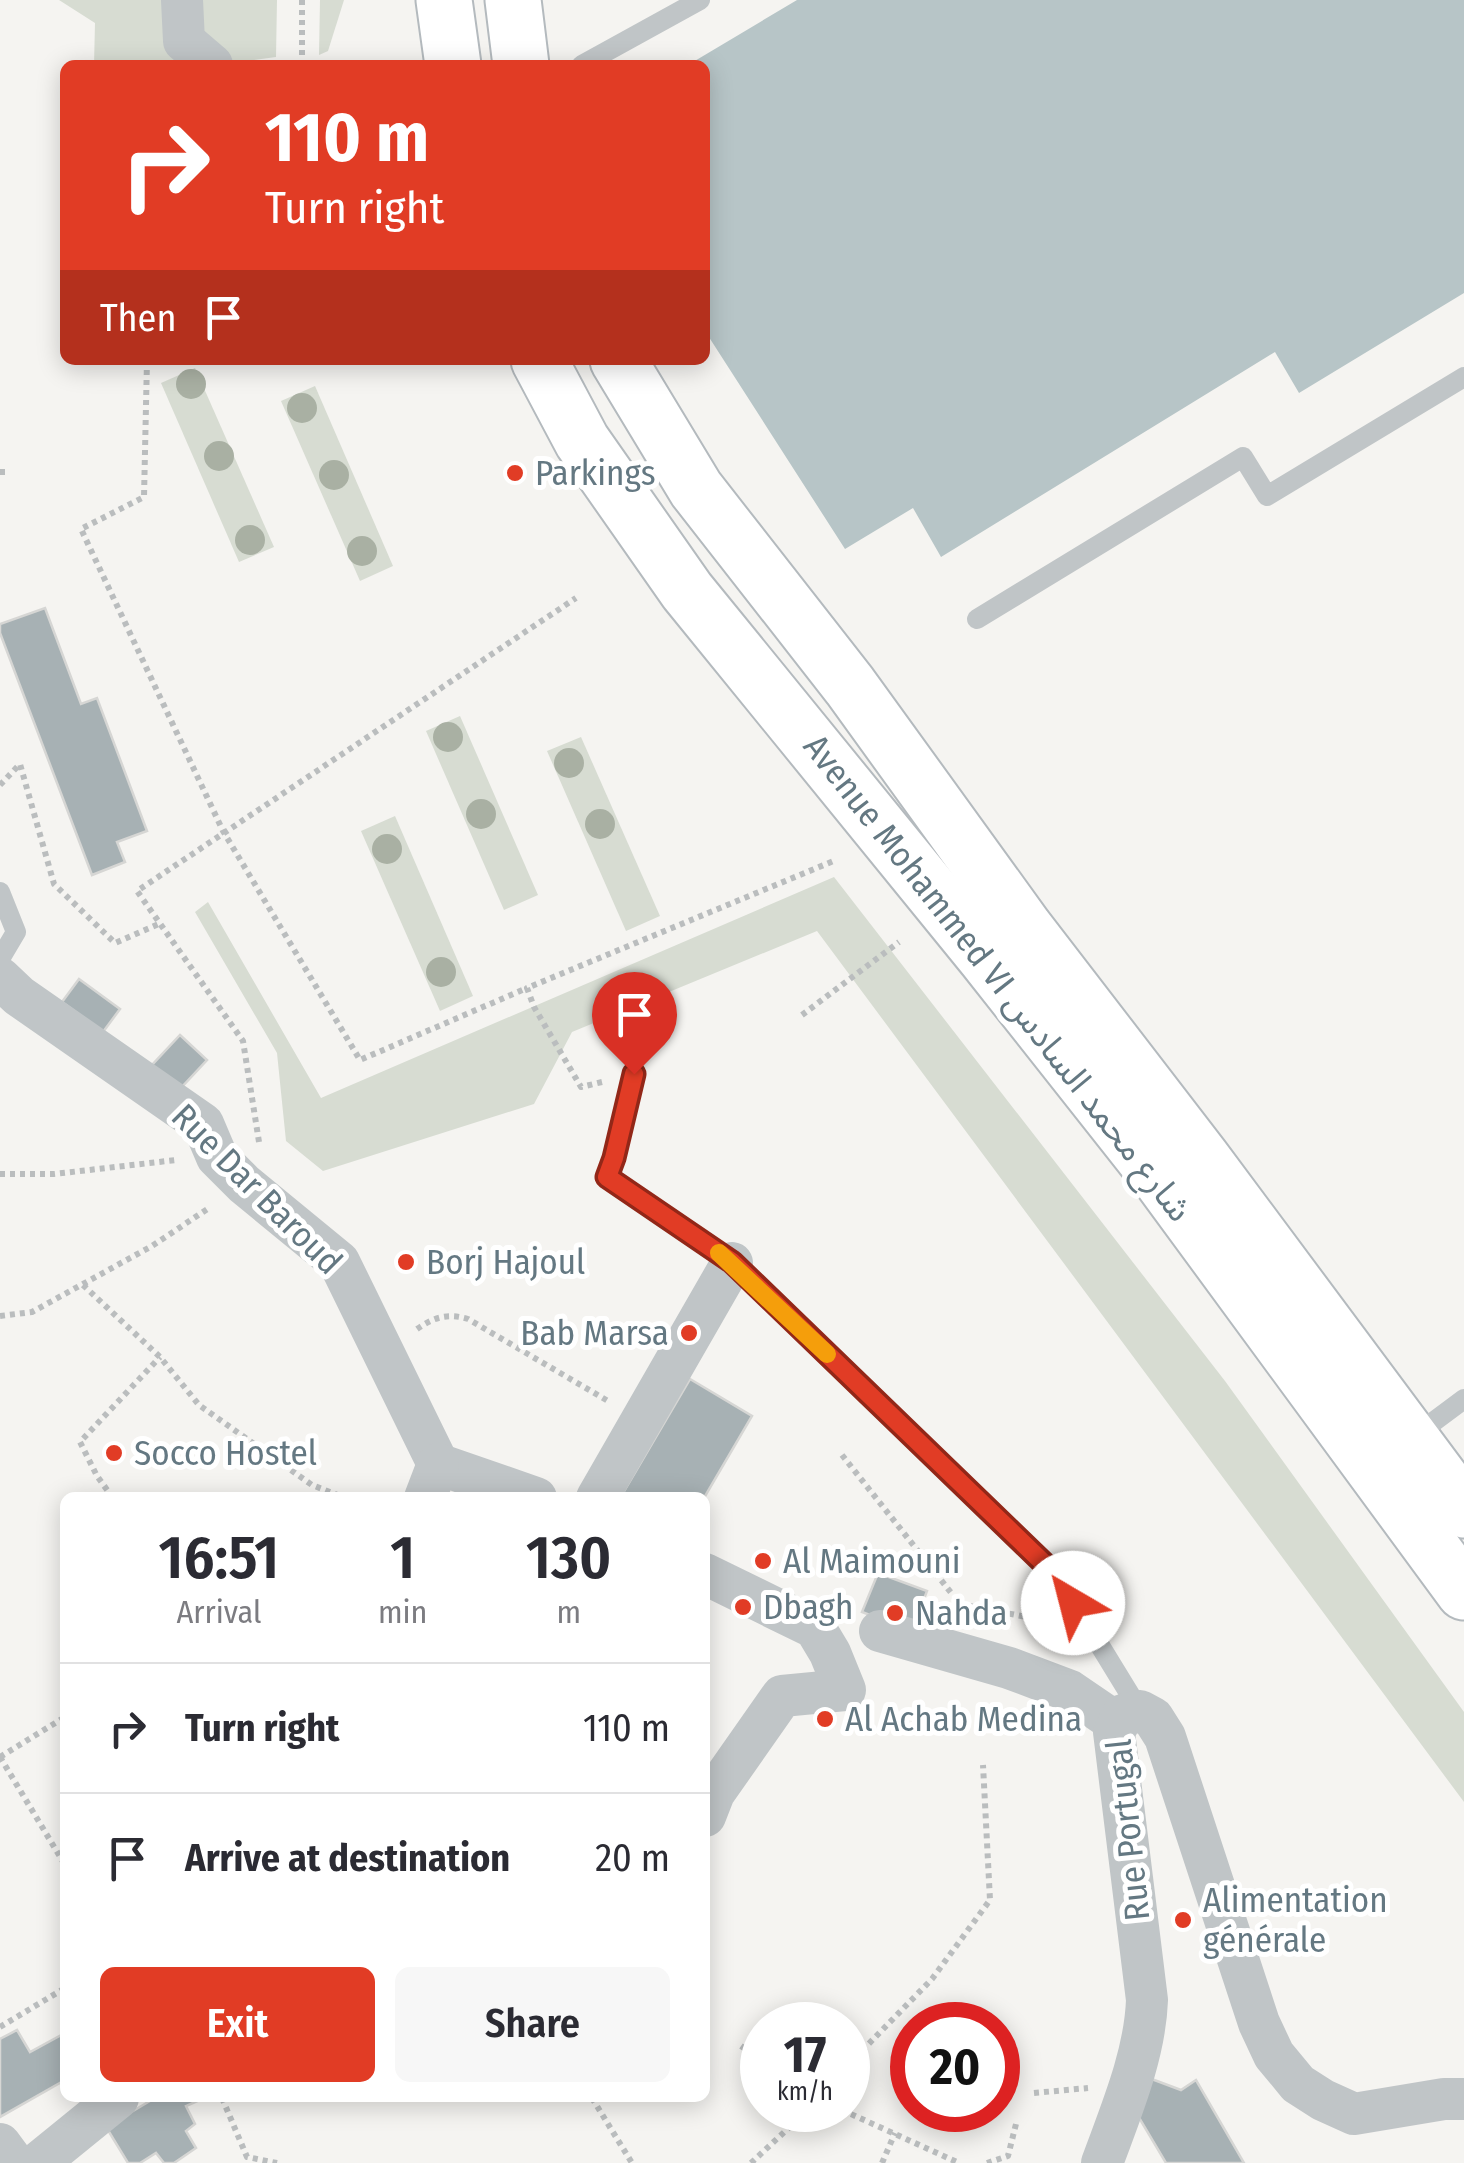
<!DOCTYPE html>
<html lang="en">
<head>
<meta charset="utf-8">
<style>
	body { margin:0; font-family:"Fira Sans Condensed","Noto Sans Arabic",sans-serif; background:#f7f7f7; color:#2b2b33; height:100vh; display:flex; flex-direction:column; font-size:38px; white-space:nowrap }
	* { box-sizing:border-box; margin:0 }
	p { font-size:32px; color:#7c7c81 }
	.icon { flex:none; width:55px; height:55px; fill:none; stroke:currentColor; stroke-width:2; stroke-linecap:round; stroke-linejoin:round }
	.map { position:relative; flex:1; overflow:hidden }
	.side { position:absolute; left:60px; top:1492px; width:650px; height:610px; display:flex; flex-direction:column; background:#fff; border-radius:15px; box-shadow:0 5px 25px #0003 }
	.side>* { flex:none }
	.top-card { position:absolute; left:60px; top:60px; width:650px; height:305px; border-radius:15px; box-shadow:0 5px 25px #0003; background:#e13c25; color:#fff; overflow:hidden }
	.speed { position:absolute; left:740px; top:2002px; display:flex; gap:20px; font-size:50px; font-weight:700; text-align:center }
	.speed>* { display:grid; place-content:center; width:130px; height:130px; border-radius:50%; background:#fff; box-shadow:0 5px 25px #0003; line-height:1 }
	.speed small { font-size:25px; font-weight:400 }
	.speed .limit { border:15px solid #d22; background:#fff; color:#111 }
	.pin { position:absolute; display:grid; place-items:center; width:85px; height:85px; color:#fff; margin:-102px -42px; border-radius:50% 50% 50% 0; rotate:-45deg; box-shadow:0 0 10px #0007 }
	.pin .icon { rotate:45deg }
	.me { position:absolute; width:110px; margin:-55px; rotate:323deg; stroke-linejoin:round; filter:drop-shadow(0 0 8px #0008) }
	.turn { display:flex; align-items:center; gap:35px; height:210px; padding:0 40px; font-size:45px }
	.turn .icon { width:130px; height:130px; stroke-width:2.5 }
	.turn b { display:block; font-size:70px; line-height:85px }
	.then { display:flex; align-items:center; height:95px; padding:0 40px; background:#0003; gap:20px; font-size:38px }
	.eta { display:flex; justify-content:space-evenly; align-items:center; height:170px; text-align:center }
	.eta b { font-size:60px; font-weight:600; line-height:70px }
	.action { display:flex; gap:20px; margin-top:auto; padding:20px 40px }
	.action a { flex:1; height:115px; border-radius:15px; background:#e13c25; color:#fff; font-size:40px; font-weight:600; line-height:115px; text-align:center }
	.action a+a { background:#f7f7f7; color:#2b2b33 }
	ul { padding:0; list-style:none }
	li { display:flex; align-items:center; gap:30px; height:130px; padding:0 40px; border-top:2px solid #e1e1e2 }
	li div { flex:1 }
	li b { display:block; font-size:38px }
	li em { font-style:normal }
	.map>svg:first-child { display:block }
	.green { fill:#d7dcd2 }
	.water { fill:#b7c5c7 }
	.building { fill:#a7b1b4; stroke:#d6d6d4; stroke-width:2.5 }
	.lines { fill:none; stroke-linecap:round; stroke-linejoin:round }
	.secondary-casing { stroke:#b4babe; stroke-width:59 }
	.path { stroke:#babdbe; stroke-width:6; stroke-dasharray:5 5; stroke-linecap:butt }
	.lane { stroke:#c0c5c7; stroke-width:20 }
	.street { stroke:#c0c5c7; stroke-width:42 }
	.secondary { stroke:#fff; stroke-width:55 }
	.tree { fill:#a9b0a3 }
	.route-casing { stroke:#922718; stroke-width:25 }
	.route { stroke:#e13c25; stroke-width:18 }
	.slow { stroke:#f59e0b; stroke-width:18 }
	.poi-dot { fill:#e13c25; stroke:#fff; stroke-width:4 }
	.labels { text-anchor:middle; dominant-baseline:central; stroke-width:10; stroke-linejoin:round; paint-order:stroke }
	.poi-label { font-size:35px; fill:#647882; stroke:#fff; text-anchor:start }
	.street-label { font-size:35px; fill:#647882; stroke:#fff }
</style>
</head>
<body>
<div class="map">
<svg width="1464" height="2163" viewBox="0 0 1464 2163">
	<rect width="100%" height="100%" fill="#f5f4f1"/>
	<g class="green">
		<polygon points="59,0 277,0 276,57 247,61 248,65 94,65 95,23"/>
		<polygon points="320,0 344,0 328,51 319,55"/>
		<polygon points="195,368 274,547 239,562 161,383"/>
		<polygon points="315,386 393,566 360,581 281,401"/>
		<polygon points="460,716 538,895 504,910 426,731"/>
		<polygon points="581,737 660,916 626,931 547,751"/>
		<polygon points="395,816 473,996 440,1011 361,831"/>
		<polygon points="834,877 1225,1381 1464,1712 1464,1802 817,931 572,1032 534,1104 323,1171 286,1141 277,1053 195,912 208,902 321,1098"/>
	</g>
	<polygon class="water" points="797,0 1464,0 1464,293 1299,393 1275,352 941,557 913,508 845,549 705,331 705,65 688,65"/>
	<g class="building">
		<polygon points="45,608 81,704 97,698 147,831 117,842 125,862 92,875 0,633 0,624"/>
		<polygon points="79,979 120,1009 103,1032 62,1002"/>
		<polygon points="180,1035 207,1060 179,1090 152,1065"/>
		<polygon points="690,1379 752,1416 704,1498 620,1498"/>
		<polygon points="878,1573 927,1591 912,1631 862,1612"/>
		<polygon points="17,2030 30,2052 65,2033 65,2080 0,2117 0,2039"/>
		<polygon points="1149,2078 1181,2090 1196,2080 1244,2163 1166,2163 1135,2111"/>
		<polygon points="155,2098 204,2098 186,2106 195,2124 186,2131 196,2148 174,2163 164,2163 156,2153 140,2163 128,2163 106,2127"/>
	</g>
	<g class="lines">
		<defs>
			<g id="secondary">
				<polyline points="444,0 453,65"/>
				<polyline points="513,0 521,65"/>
				<polyline points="539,360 582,441 687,591 985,957 1162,1181 1464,1592"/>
				<polyline points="618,360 696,489 850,686 1025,928 1202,1158 1464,1510"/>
			</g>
		</defs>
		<use href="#secondary" class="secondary-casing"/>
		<g class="path">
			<polyline points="302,0 302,65"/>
			<polyline points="147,360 144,497 81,529 223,831 360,1060 527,988"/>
			<polyline points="0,472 6,472"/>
			<polyline points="0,785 20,764 54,884 115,943 161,923"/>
			<polyline points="802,1015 899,942"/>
			<polyline points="602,1082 581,1087 534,1007 527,988 836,860"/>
			<polyline points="259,1142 243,1041 137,891 576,598"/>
			<polyline points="0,1174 54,1174 176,1160"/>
			<polyline points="83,1285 160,1357 199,1405 312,1485 345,1498"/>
			<polyline points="0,1316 32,1312 152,1246 209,1208"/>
			<path d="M417,1329C434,1317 448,1313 468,1319L608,1401"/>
			<polyline points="842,1455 960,1604 1052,1622"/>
			<polyline points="113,1498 97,1476 80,1442 160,1357"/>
			<polyline points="0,1757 65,1865"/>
			<polyline points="0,1757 65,1717"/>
			<polyline points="0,2027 65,1988"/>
			<polyline points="741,2046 762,2061"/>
			<polyline points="848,2065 932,1979 990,1900 983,1765"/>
			<polyline points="1034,2093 1088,2088"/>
			<polyline points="222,2098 247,2157 277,2163"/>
			<polyline points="592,2098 632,2163"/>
			<polyline points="842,2110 959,2163"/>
			<polyline points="751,2163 808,2110"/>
			<polyline points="882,2163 895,2133"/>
			<polyline points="987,2163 1008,2156 1017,2120"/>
		</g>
		<g class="lane">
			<polyline points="582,65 700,0"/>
			<polyline points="977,619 1243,457 1267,496 1464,377"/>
			<polyline points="0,892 16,932 0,959"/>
			<polyline points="634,1074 615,1158 607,1177 732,1263 1058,1577 1140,1711"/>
			<polyline points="1413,1437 1464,1399"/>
		</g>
		<g class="street">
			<polyline points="182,0 184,41 212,65"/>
			<polyline points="0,978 19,996 203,1124 217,1157 244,1184 339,1262 438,1464"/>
			<polyline points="438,1464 536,1498"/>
			<polyline points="425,1498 438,1464"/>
			<polyline points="597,1498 732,1263"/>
			<polyline points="705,1574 815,1628 830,1653 845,1690 782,1696 714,1793 705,1816"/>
			<polyline points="880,1631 1009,1668 1070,1691 1117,1723"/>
			<polyline points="0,2144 14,2163"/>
			<polyline points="38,2163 118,2098"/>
			<path d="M1102,2163C1121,2111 1145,2055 1147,2000L1114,1732L1123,1715L1140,1711L1153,1718L1165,1737L1259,2023L1274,2055L1298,2084L1323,2100L1354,2114L1444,2099H1464"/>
		</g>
		<use href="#secondary" class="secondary"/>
	</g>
	<g class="tree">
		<circle cx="191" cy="384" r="15"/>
		<circle cx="302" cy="408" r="15"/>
		<circle cx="219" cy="456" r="15"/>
		<circle cx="334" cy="475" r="15"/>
		<circle cx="250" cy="540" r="15"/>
		<circle cx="362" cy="551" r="15"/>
		<circle cx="448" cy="737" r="15"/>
		<circle cx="569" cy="763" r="15"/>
		<circle cx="481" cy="814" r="15"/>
		<circle cx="600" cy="824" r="15"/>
		<circle cx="387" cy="849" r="15"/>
		<circle cx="441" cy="972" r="15"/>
	</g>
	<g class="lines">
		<defs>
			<polyline id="route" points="634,1074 614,1158 607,1177 732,1262 1058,1577 1073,1603"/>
		</defs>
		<use href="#route" class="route-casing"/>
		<use href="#route" class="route"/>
		<polyline class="slow" points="719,1253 827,1354"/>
	</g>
	<g class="poi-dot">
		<circle cx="515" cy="473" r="10"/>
		<circle cx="406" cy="1262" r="10"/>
		<circle cx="689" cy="1333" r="10"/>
		<circle cx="114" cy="1453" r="10"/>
		<circle cx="763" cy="1561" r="10"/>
		<circle cx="743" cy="1607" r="10"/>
		<circle cx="895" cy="1613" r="10"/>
		<circle cx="825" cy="1719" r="10"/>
		<circle cx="1183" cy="1920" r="10"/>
	</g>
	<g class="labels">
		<g class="poi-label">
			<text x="535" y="473">Parkings</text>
			<text x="426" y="1262">Borj Hajoul</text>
			<text x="669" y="1333" text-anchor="end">Bab Marsa</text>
			<text x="134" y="1453">Socco Hostel</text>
			<text x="783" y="1561">Al Maimouni</text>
			<text x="763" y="1607">Dbagh</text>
			<text x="915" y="1613">Nahda</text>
			<text x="845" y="1719">Al Achab Medina</text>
			<text x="1203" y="1900">Alimentation<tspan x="1203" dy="40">générale</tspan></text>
		</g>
		<g class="street-label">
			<text transform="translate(998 978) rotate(52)">Avenue Mohammed VI شارع محمد السادس</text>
			<text transform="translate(257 1189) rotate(45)">Rue Dar Baroud</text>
			<text transform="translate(1128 1830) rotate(-96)">Rue Portugal</text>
		</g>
	</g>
</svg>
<div class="speed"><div>17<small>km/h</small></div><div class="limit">20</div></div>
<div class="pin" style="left:634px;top:1074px;background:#d93025"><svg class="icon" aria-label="arrive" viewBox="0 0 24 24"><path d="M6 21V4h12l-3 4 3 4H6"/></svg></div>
<svg class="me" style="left:1073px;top:1603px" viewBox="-20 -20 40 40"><circle r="19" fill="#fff"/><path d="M0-13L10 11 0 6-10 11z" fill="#e13c25"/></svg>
<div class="top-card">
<div class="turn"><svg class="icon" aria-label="right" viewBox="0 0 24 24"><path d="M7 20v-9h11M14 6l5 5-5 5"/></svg><div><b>110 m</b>Turn right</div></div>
<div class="then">Then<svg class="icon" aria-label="arrive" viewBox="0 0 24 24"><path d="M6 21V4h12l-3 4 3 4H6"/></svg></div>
</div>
<section class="side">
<div class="eta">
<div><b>16:51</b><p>Arrival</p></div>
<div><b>1</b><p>min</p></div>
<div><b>130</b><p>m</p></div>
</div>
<ul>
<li><svg class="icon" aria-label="right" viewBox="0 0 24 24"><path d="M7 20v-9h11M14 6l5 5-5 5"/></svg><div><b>Turn right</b></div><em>110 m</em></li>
<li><svg class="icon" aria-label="arrive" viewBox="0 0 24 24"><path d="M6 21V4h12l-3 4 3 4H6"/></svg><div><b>Arrive at destination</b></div><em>20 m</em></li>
</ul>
<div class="action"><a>Exit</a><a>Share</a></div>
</section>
</div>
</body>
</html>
